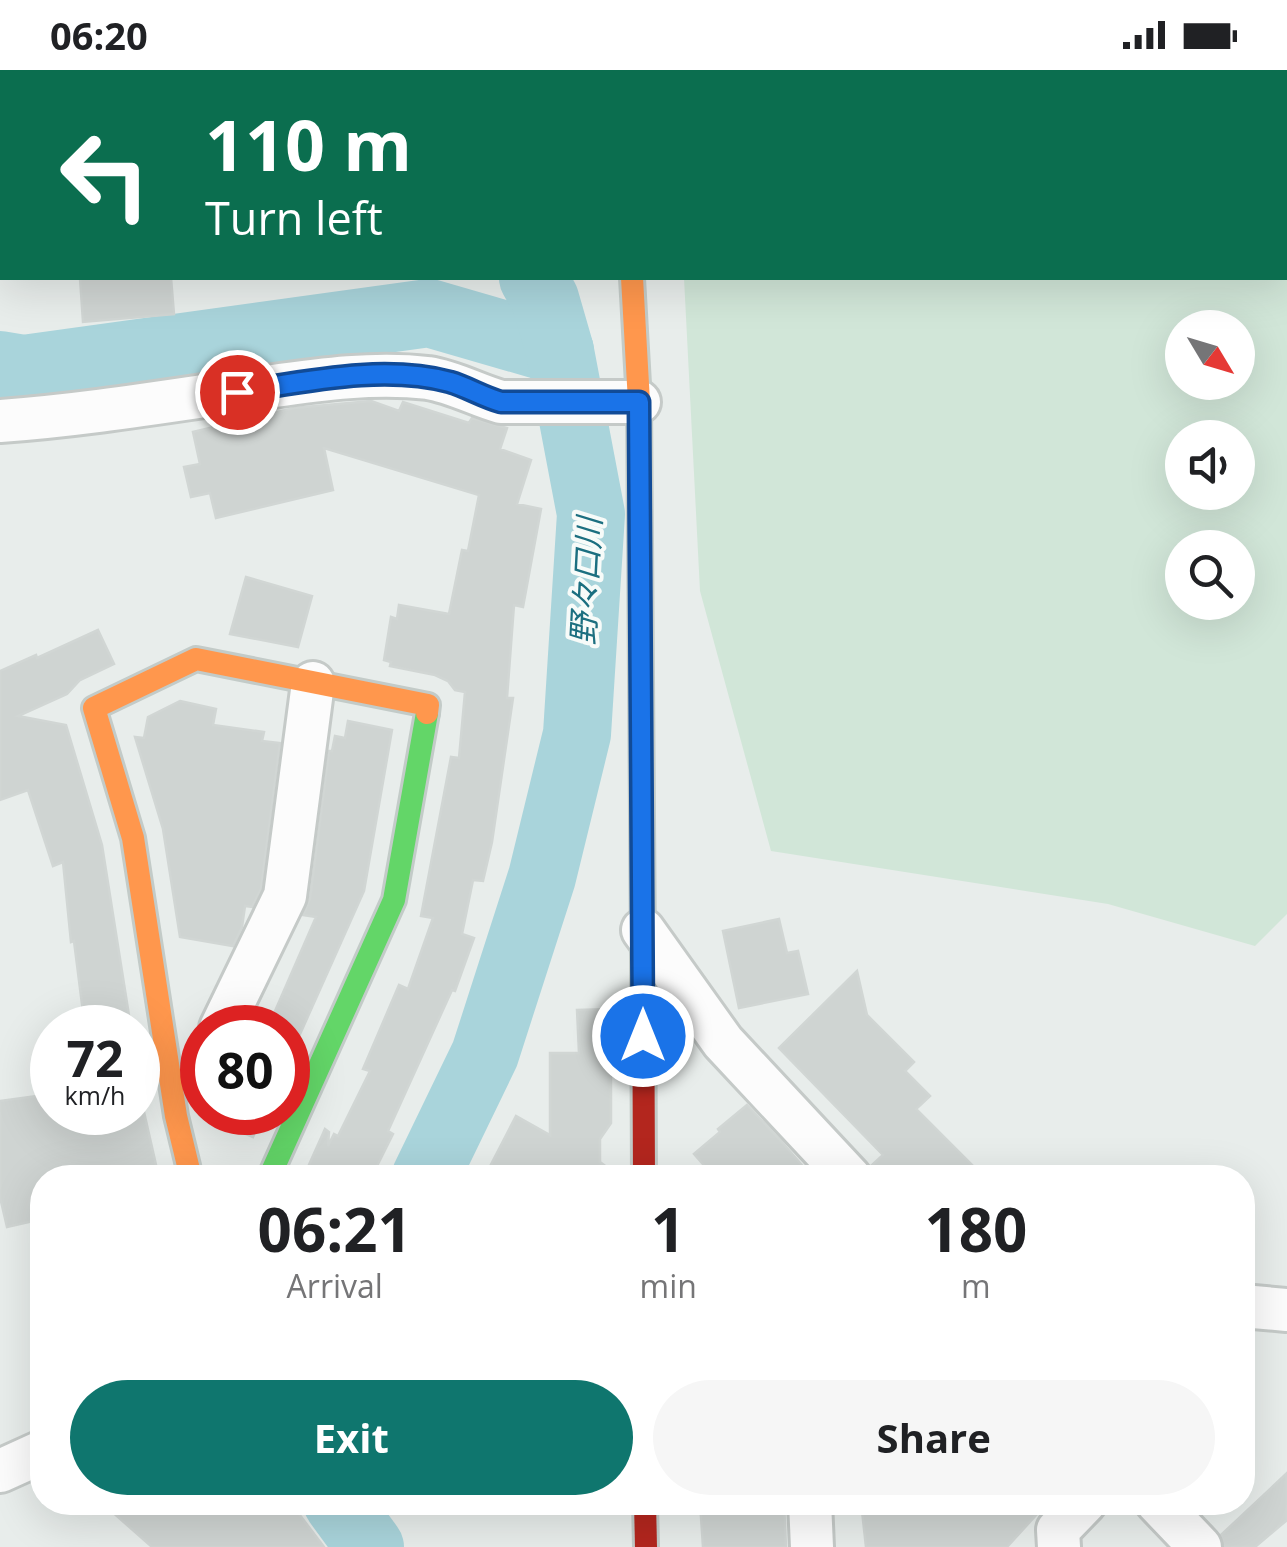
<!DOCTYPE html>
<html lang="en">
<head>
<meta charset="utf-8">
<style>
	body { margin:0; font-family:"Open Sans","Noto Sans JP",sans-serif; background:#f6f6f6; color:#202124; height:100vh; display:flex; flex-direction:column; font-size:38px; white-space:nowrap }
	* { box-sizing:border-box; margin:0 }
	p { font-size:32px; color:#757577 }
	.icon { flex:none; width:55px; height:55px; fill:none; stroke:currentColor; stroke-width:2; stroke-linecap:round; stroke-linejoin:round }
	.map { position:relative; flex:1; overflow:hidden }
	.side { position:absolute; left:30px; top:1095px; width:1225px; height:350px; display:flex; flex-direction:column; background:#fff; border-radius:40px; box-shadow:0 10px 40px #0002 }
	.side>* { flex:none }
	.guide { position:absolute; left:0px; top:0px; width:1288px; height:210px; box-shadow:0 10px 40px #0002; background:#0b6e4f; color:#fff; overflow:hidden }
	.needle { width:65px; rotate:128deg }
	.fabs { position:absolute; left:1165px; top:240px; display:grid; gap:20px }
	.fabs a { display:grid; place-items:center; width:90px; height:90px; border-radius:50%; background:#fff; box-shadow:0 10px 40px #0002; font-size:50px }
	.speed { position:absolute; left:30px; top:935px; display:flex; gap:20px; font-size:50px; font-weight:700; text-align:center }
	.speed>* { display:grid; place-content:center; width:130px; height:130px; border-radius:50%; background:#fff; box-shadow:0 10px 40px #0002; line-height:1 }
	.speed small { font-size:25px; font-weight:400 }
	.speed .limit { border:15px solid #d22; background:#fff; color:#111 }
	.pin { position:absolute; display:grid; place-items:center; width:85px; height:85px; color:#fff; margin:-42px; border:5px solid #fff; border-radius:50%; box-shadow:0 2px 10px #0007 }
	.me { position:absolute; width:110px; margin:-55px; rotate:0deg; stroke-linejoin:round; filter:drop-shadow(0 0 8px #0008) }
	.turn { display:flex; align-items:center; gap:35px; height:210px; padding:0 40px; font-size:45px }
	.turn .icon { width:130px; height:130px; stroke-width:2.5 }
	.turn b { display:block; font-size:70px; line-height:85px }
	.eta { display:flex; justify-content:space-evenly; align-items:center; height:170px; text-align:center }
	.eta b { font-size:60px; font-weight:700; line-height:70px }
	.primary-button { display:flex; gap:20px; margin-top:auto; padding:20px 40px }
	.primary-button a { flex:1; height:115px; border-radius:60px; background:#0f766e; color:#fff; font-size:40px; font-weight:700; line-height:115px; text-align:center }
	.primary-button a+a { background:#f6f6f6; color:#202124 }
	.status { display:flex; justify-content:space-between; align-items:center; height:70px; padding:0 50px; background:#fff; direction:ltr }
	.status svg { height:28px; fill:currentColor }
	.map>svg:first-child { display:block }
	.green { fill:#d1e6d8; fill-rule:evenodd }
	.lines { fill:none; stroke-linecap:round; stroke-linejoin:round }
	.river { stroke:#a9d4db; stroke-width:68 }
	.building { fill:#cfd4d2; stroke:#d1d6d4; stroke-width:2.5 }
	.street-casing { stroke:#c5cac8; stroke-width:48 }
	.fast-casing { stroke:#c3cbc8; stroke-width:28 }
	.slow-casing { stroke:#c3cbc8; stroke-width:28 }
	.jam-casing { stroke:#c3cbc8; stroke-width:28 }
	.street { stroke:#fcfcfc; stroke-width:42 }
	.fast { stroke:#63d668; stroke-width:22 }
	.slow { stroke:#ff974d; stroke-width:22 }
	.jam { stroke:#b3261e; stroke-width:22 }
	.route-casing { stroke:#114b97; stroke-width:25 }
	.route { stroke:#1a73e8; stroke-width:18 }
	.labels { text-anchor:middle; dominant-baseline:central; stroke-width:8; stroke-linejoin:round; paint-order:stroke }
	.water-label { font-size:32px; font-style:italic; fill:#1c6f80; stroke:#f7fbf9 }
</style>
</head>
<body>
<div class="status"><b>06:20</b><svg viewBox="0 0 49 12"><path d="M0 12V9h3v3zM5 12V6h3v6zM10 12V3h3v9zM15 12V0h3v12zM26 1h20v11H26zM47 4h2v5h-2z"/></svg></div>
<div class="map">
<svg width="1287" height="1477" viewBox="0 0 1287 1477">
	<rect width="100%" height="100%" fill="#e8edeb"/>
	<path class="green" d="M681,0H1287V844L1255,876L1108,834L771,781L700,521L684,208H1285V2H680ZM1182,258H1238V312H1182ZM1182,368H1238V422H1182ZM1182,478H1238V532H1182Z"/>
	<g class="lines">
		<g class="river">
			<polyline points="433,0 434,2"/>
			<polyline points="0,295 24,299 429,243 560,281"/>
			<polyline points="425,1108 485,984 542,807 577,664 591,444 560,281 545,229 533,208"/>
			<polyline points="337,1432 370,1477"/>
		</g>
	</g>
	<g class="building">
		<polygon points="80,208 171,208 174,244 83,252"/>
		<polygon points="371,331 399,341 403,332 469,353 472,348 507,358 500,379 531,390 517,434 541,439 523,537 514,535 507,628 513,628 492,772 483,811 473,810 462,864 474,868 455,921 452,920 388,1061 393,1064 371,1108 306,1108 304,1106 325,1059 329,1062 328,1076 334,1064 338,1066 370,1001 363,999 399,915 408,919 433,848 421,846 451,687 459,688 465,622 455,620 448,611 435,605 390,596 391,592 384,590 391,547 397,549 399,535 449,544 462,480 468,481 479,425 324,378 333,420 216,448 210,423 191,427 184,397 200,394 193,362 294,338"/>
		<polygon points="246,507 312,526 298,577 230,564"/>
		<polygon points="98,560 114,594 80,610 67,624 18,646 66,655 102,775 131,958 85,958 74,871 71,872 63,792 53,796 28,720 0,730 0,601 36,585 37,588"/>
		<polygon points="180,631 216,639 213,655 264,662 262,671 280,673 261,819 252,837 245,836 242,857 233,876 180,867 163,759 135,667 144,668 148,647"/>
		<polygon points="348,651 392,660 364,821 288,991 288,954 272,948 316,847 303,845 310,829 329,681 332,681 335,666 345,668"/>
		<polygon points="779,849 787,883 798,881 808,924 739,938 723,861"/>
		<polygon points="857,901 867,945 914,992 905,1001 930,1026 916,1039 985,1108 874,1108 871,1096 883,1085 779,978"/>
		<polygon points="611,939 611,1053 600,1069 600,1092 604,1095 529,1108 484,1108 516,1046 550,1065 550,983 579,983 577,940"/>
		<polygon points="52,1024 52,1042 144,1042 159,1108 42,1108 42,1149 7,1157 0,1127 0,1031"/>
		<polygon points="747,1035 781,1071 813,1108 715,1108 694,1084 720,1062 718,1059"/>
		<polygon points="207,1042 264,1042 253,1067 209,1048"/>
		<polygon points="1287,1403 1287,1450 1255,1477 1224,1477 1221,1465"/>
		<polygon points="101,1432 290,1432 324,1477 152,1477"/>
		<polygon points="700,1432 784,1432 786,1477 703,1477"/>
		<polygon points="861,1432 1048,1432 1007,1477 866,1477"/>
	</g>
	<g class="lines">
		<defs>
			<g id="street">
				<path d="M0,351C84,345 168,331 252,319C310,311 370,301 428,308C454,312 476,325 501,332H639"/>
				<polyline points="643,860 723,972 850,1108"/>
				<polyline points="221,958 285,826 313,613"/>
				<polyline points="1242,1236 1287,1240"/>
				<polyline points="0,1401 42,1382"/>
				<polyline points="810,1432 812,1477"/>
				<polyline points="1157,1432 1200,1477"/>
				<polyline points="1059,1477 1058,1460 1085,1432"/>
			</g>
			<g id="fast">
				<polyline points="600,0 601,2"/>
				<polyline points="269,1108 394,830 427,643"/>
			</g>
			<g id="slow">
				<polyline points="632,208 639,332 643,885"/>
				<polyline points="191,1108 176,1046 133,768 94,638 196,589 428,635 427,643"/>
			</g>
			<g id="jam">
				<polyline points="643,885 644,1108"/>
				<polyline points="645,1432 646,1477"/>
			</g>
		</defs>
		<use href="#street" class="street-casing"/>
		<use href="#fast" class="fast-casing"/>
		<use href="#slow" class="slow-casing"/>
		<use href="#jam" class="jam-casing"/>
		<use href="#street" class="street"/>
		<use href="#fast" class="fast"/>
		<use href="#slow" class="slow"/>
		<use href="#jam" class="jam"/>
	</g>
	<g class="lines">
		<defs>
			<path id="route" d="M237,322C305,312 382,294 450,312C467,317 483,327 501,332H639L643,966"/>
		</defs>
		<use href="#route" class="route-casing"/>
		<use href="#route" class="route"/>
	</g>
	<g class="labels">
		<g class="water-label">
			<text transform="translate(585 511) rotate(-87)">野々口川</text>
		</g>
	</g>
</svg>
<div class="fabs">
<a><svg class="needle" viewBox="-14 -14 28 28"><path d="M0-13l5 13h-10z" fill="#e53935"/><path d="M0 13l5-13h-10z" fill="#757577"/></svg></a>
<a><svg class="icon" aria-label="sound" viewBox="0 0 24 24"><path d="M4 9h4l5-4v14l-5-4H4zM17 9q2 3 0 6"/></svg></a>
<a><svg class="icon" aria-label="search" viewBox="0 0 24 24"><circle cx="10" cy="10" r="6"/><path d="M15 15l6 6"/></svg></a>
</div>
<div class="speed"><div>72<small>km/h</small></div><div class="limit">80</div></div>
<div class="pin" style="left:237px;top:322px;background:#d93025"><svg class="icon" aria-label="arrive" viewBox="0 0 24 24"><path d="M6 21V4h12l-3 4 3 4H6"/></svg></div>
<svg class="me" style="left:643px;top:966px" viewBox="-20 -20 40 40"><circle r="17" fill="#1a73e8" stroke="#fff" stroke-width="3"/><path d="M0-11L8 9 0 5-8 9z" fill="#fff"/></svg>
<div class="guide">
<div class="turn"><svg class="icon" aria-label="left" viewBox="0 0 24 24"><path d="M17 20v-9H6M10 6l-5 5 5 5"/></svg><div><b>110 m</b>Turn left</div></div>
</div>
<section class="side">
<div class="eta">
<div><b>06:21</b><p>Arrival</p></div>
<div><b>1</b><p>min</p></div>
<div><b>180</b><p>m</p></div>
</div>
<div class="primary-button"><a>Exit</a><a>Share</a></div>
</section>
</div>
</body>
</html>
